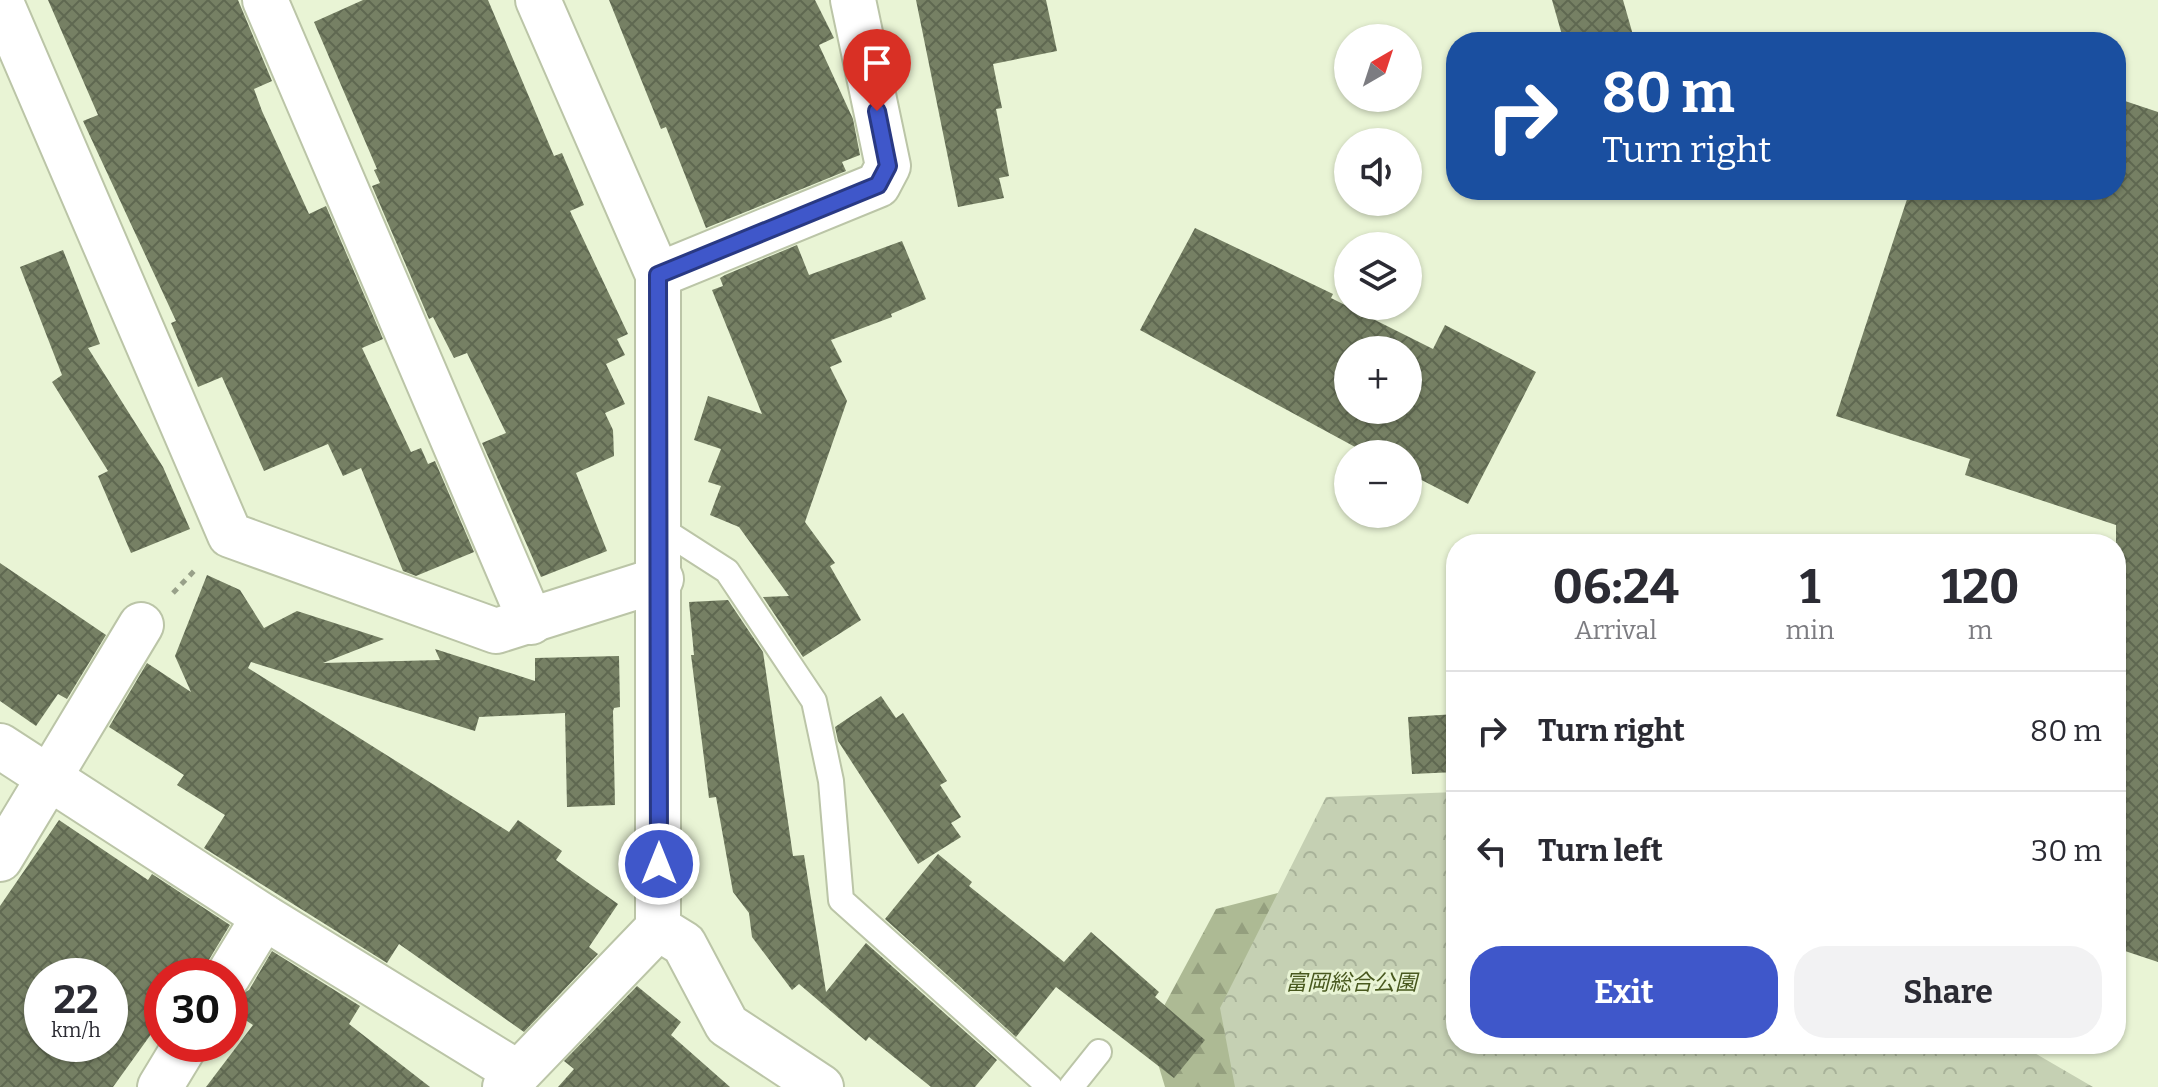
<!DOCTYPE html>
<html lang="en">
<head>
<meta charset="utf-8">
<style>
	body { margin:0; font-family:Bitter,"Noto Sans JP",serif; background:#f2f2f3; color:#2b2b33; height:100vh; display:flex; flex-direction:column; font-size:30px; white-space:nowrap }
	* { box-sizing:border-box; margin:0 }
	p { font-size:26px; color:#7c7c81 }
	.icon { flex:none; width:44px; height:44px; fill:none; stroke:currentColor; stroke-width:2; stroke-linecap:round; stroke-linejoin:round }
	.map { position:relative; flex:1; overflow:hidden }
	.side { position:absolute; left:1446px; top:534px; width:680px; height:520px; display:flex; flex-direction:column; background:#fff; border-radius:32px; box-shadow:0 2px 6px #0004 }
	.side>* { flex:none }
	.hud { position:absolute; left:1446px; top:32px; width:680px; height:168px; border-radius:32px; box-shadow:0 2px 6px #0004; background:#1a4fa0; color:#fff; overflow:hidden }
	.needle { width:52px; rotate:39deg }
	.fabs { position:absolute; left:1334px; top:24px; display:grid; gap:16px }
	.fabs a { display:grid; place-items:center; width:88px; height:88px; border-radius:50%; background:#fff; box-shadow:0 2px 6px #0004; font-size:40px }
	.speed { position:absolute; left:24px; top:958px; display:flex; gap:16px; font-size:40px; font-weight:700; text-align:center }
	.speed>* { display:grid; place-content:center; width:104px; height:104px; border-radius:50%; background:#fff; box-shadow:0 2px 6px #0004; line-height:1 }
	.speed small { font-size:20px; font-weight:400 }
	.speed .limit { border:12px solid #d22; background:#fff; color:#111 }
	.pin { position:absolute; display:grid; place-items:center; width:68px; height:68px; color:#fff; margin:-82px -34px; border-radius:50% 50% 50% 0; rotate:-45deg; box-shadow:0 0 8px #0007 }
	.pin .icon { rotate:45deg }
	.me { position:absolute; width:88px; margin:-44px; rotate:0deg; stroke-linejoin:round; filter:drop-shadow(0 0 6px #0008) }
	.turn { display:flex; align-items:center; gap:28px; height:168px; padding:0 24px; font-size:36px }
	.turn .icon { width:104px; height:104px; stroke-width:2.5 }
	.turn b { display:block; font-size:56px; line-height:68px }
	.eta { display:flex; justify-content:space-evenly; align-items:center; height:136px; text-align:center }
	.eta b { font-size:48px; font-weight:700; line-height:56px }
	.cta { display:flex; gap:16px; margin-top:auto; padding:16px 24px }
	.cta a { flex:1; height:92px; border-radius:32px; background:#3f57ca; color:#fff; font-size:32px; font-weight:700; line-height:92px; text-align:center }
	.cta a+a { background:#f2f2f3; color:#2b2b33 }
	ul { padding:0; list-style:none }
	li { display:flex; align-items:center; gap:24px; height:120px; padding:0 24px; border-top:2px solid #e1e1e2 }
	li div { flex:1 }
	li b { display:block; font-size:30px }
	li em { font-style:normal }
	.map>svg:first-child { display:block }
	.forest { fill:url(#forest-firs) }
	.park { fill:url(#park-crowns) }
	.building { fill:url(#building-cross-hatch); fill-rule:evenodd }
	.lines { fill:none; stroke-linecap:round; stroke-linejoin:round }
	.lane-casing { stroke:#bbc5a7; stroke-width:28 }
	.street-casing { stroke:#bbc5a7; stroke-width:48 }
	.path { stroke:#98a089; stroke-width:5; stroke-dasharray:6 6; stroke-linecap:butt }
	.lane { stroke:#fff; stroke-width:24 }
	.street { stroke:#fff; stroke-width:44 }
	.route-casing { stroke:#293983; stroke-width:20 }
	.route { stroke:#3f57ca; stroke-width:14 }
	.labels { text-anchor:middle; dominant-baseline:central; stroke-width:6; stroke-linejoin:round; paint-order:stroke }
	.park-label { font-size:22px; font-style:italic; fill:#48581e; stroke:#e9f4d5 }
</style>
</head>
<body>
<div class="map">
<svg width="2158" height="1087" viewBox="0 0 2158 1087">
	<defs>
		<pattern id="forest-firs" width="22" height="20" patternUnits="userSpaceOnUse" patternTransform="scale(2)"><rect width="22" height="20" fill="#adba94"/><path d="M5 1l3.5 6h-7zM16 11l3.5 6h-7z" fill="#949f7e"/></pattern>
		<pattern id="park-crowns" width="20" height="18" patternUnits="userSpaceOnUse" patternTransform="scale(2)"><rect width="20" height="18" fill="#c5d0b3"/><path d="M2 6a3 3 0 1 1 6 0M12 15a3 3 0 1 1 6 0" fill="none" stroke="#a8b299"/></pattern>
		<pattern id="building-cross-hatch" width="8" height="8" patternUnits="userSpaceOnUse" patternTransform="scale(2)"><rect width="8" height="8" fill="#768064"/><path d="M0 0l8 8M0 8l8-8" fill="none" stroke="#5f6851"/></pattern>
	</defs>
	<rect width="100%" height="100%" fill="#e9f4d5"/>
	<polygon class="forest" points="1433,853 1456,1044 1438,1087 1165,1087 1149,1034 1216,909"/>
	<polygon class="park" points="1456,792 1456,1044 2019,1044 2093,1087 1235,1087 1220,1008 1326,797"/>
	<g class="building">
		<polygon points="48,0 238,0 272,81 254,89 262,111 309,214 326,206 383,339 362,348 411,452 421,448 428,464 435,461 474,552 416,576 403,571 361,468 343,476 328,444 264,471 222,377 198,387 171,323 176,321 83,121 98,115"/>
		<polygon points="363,0 488,0 554,156 562,153 584,205 570,211 628,334 617,339 625,355 606,364 625,404 605,413 613,430 614,456 576,473 607,551 541,577 482,443 506,433 467,353 454,358 433,317 429,319 372,186 380,183 374,170 377,169 314,22"/>
		<polygon points="609,0 815,0 834,38 819,45 853,119 860,155 842,162 846,171 706,228 666,127 661,129"/>
		<polygon points="916,0 1046,0 1057,51 993,64 1002,108 996,109 1009,176 999,178 1004,198 958,207"/>
		<polygon points="1552,0 1623,0 1635,42 1564,42"/>
		<polygon points="2116,98 2158,112 2158,962 2116,948 2116,525 1965,475 1970,459 1836,416 1910,190 2116,190"/>
		<path d="M1195,228L1333,294L1331,298L1433,349L1445,325L1536,372L1468,504L1408,473V454H1368L1140,330ZM1348,350H1408V410H1348Z"/>
		<polygon points="902,241 926,299 891,314 892,317 831,340 842,362 830,367 847,401 805,522 835,563 830,566 861,620 803,657 763,597 789,596 739,527 710,515 721,486 708,482 721,449 694,440 708,396 762,414 712,290 723,286 720,278 725,275 797,245 809,275"/>
		<polygon points="63,250 100,344 88,348 163,467 190,529 131,553 98,476 108,471 52,382 62,375 20,267"/>
		<polygon points="0,563 106,635 67,699 58,694 36,726 0,701"/>
		<polygon points="207,575 240,590 264,628 297,611 384,639 323,663 440,660 435,649 535,681 535,658 619,656 620,707 614,708 613,711 615,805 567,807 565,713 479,717 475,731 251,662 248,668 509,832 518,820 562,851 556,860 618,904 589,947 598,954 524,1032 399,944 387,963 204,848 225,815 177,785 184,775 109,727 147,663 191,692 175,656"/>
		<polygon points="728,600 763,652 793,856 804,855 826,992 866,943 997,1060 975,1087 931,1087 869,1037 866,1041 799,984 792,990 752,937 749,913 733,892 716,797 709,798 691,655 694,655 689,602"/>
		<polygon points="881,696 896,718 903,713 947,781 940,785 961,817 951,823 961,837 918,864 838,741 835,727"/>
		<polygon points="1456,714 1456,772 1412,774 1408,717"/>
		<path d="M59,820L148,880L152,874L230,925L207,963L203,976H162V1019L113,1087H0V906ZM42,976H110V1044H42Z"/>
		<polygon points="938,854 972,882 969,886 1064,962 1091,932 1159,992 1155,997 1205,1040 1174,1078 1056,987 1016,1037 885,919"/>
		<polygon points="272,951 360,1006 349,1024 430,1087 206,1087 253,1025 230,1010 230,1000 249,990"/>
		<polygon points="637,986 681,1022 671,1035 730,1087 558,1087 574,1069 564,1061"/>
	</g>
	<g class="lines">
		<defs>
			<g id="lane">
				<polyline points="660,528 727,571 814,701 831,781 841,900 1050,1087"/>
				<polyline points="1071,1087 1099,1052"/>
			</g>
			<g id="street">
				<polyline points="0,0 230,535 496,631 661,579"/>
				<polyline points="265,0 531,622"/>
				<polyline points="658,275 878,185 888,166 853,0"/>
				<polyline points="0,746 264,917 518,1073"/>
				<polyline points="0,859 141,625"/>
				<polyline points="658,928 684,944 727,1025 821,1087"/>
				<polyline points="228,976 264,917"/>
				<polyline points="160,1087 186,1044"/>
				<polyline points="505,1087 658,928 658,275 538,0"/>
			</g>
		</defs>
		<use href="#lane" class="lane-casing"/>
		<use href="#street" class="street-casing"/>
		<polyline class="path" points="173,593 196,569"/>
		<use href="#lane" class="lane"/>
		<use href="#street" class="street"/>
	</g>
	<g class="lines">
		<defs>
			<polyline id="route" points="659,864 658,275 878,185 888,166 877,111"/>
		</defs>
		<use href="#route" class="route-casing"/>
		<use href="#route" class="route"/>
	</g>
	<g class="labels">
		<g class="park-label">
			<text x="1351" y="982">富岡総合公園</text>
		</g>
	</g>
</svg>
<div class="fabs">
<a><svg class="needle" viewBox="-14 -14 28 28"><path d="M0-13l5 13h-10z" fill="#e53935"/><path d="M0 13l5-13h-10z" fill="#7c7c81"/></svg></a>
<a><svg class="icon" aria-label="sound" viewBox="0 0 24 24"><path d="M4 9h4l5-4v14l-5-4H4zM17 9q2 3 0 6"/></svg></a>
<a><svg class="icon" aria-label="layers" viewBox="0 0 24 24"><path d="M12 4l9 5-9 5-9-5zM3 14l9 5 9-5"/></svg></a>
<a>+</a>
<a>−</a>
</div>
<div class="speed"><div>22<small>km/h</small></div><div class="limit">30</div></div>
<div class="pin" style="left:877px;top:111px;background:#d93025"><svg class="icon" aria-label="arrive" viewBox="0 0 24 24"><path d="M6 21V4h12l-3 4 3 4H6"/></svg></div>
<svg class="me" style="left:659px;top:864px" viewBox="-20 -20 40 40"><circle r="17" fill="#3f57ca" stroke="#fff" stroke-width="3"/><path d="M0-11L8 9 0 5-8 9z" fill="#fff"/></svg>
<div class="hud">
<div class="turn"><svg class="icon" aria-label="right" viewBox="0 0 24 24"><path d="M7 20v-9h11M14 6l5 5-5 5"/></svg><div><b>80 m</b>Turn right</div></div>
</div>
<section class="side">
<div class="eta">
<div><b>06:24</b><p>Arrival</p></div>
<div><b>1</b><p>min</p></div>
<div><b>120</b><p>m</p></div>
</div>
<ul>
<li><svg class="icon" aria-label="right" viewBox="0 0 24 24"><path d="M7 20v-9h11M14 6l5 5-5 5"/></svg><div><b>Turn right</b></div><em>80 m</em></li>
<li><svg class="icon" aria-label="left" viewBox="0 0 24 24"><path d="M17 20v-9H6M10 6l-5 5 5 5"/></svg><div><b>Turn left</b></div><em>30 m</em></li>
</ul>
<div class="cta"><a>Exit</a><a>Share</a></div>
</section>
</div>
</body>
</html>
